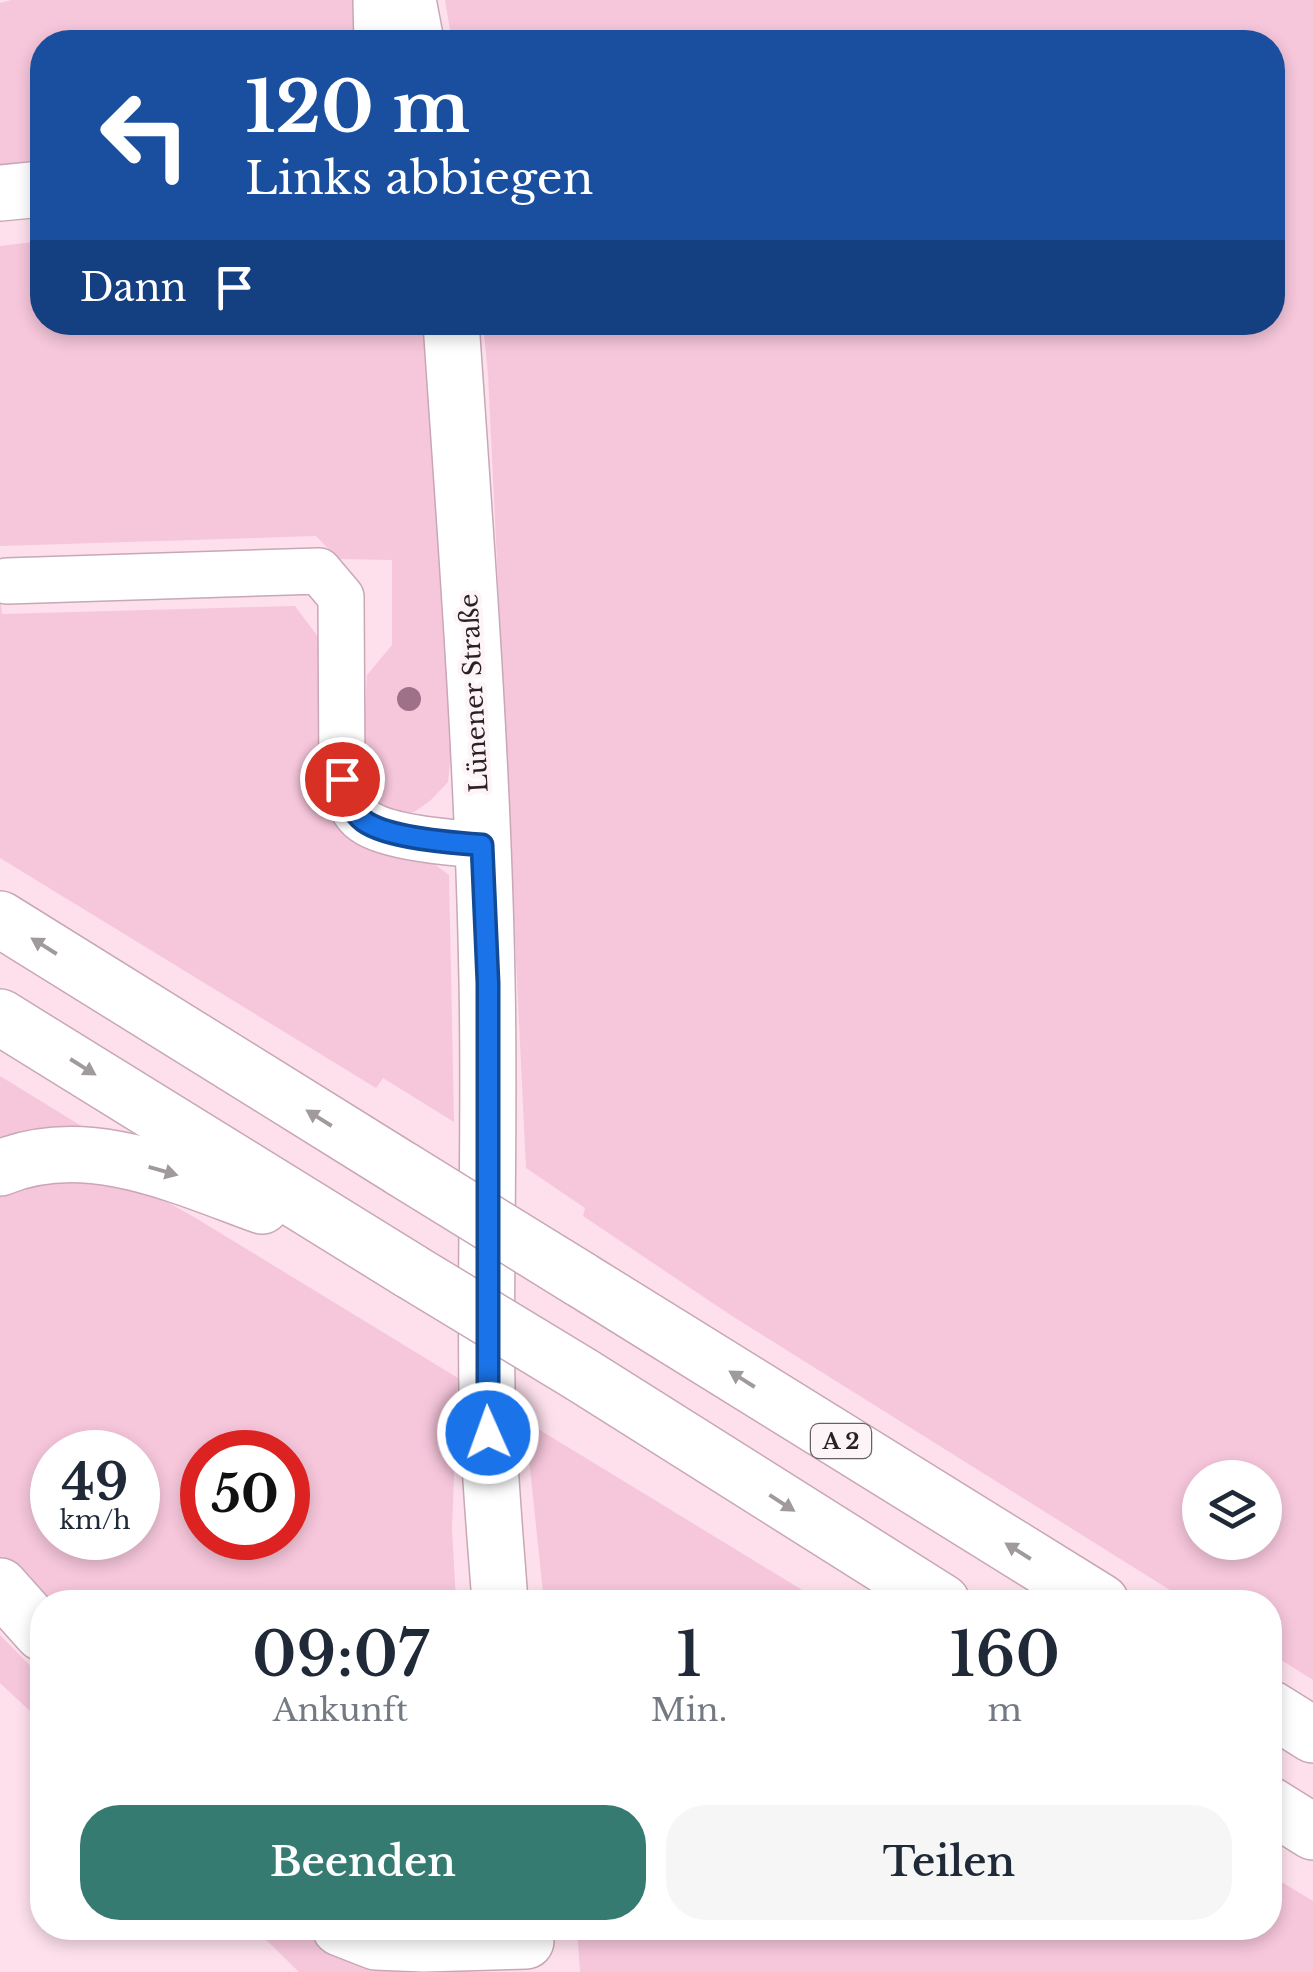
<!DOCTYPE html>
<html lang="de">
<head>
<meta charset="utf-8">
<style>
	body { margin:0; font-family:"Libre Baskerville",serif; background:#f6f6f7; color:#1f2937; height:100vh; display:flex; flex-direction:column; font-size:38px; white-space:nowrap }
	* { box-sizing:border-box; margin:0 }
	p { font-size:32px; color:#747a83 }
	.icon { flex:none; width:55px; height:55px; fill:none; stroke:currentColor; stroke-width:2; stroke-linecap:round; stroke-linejoin:round }
	.map { position:relative; flex:1; overflow:hidden }
	.drawer { position:absolute; left:30px; top:1590px; width:1252px; height:350px; display:flex; flex-direction:column; background:#fff; border-radius:40px; box-shadow:0 5px 15px #0003 }
	.drawer>* { flex:none }
	.guide { position:absolute; left:30px; top:30px; width:1255px; height:305px; border-radius:40px; box-shadow:0 5px 15px #0003; background:#1a4fa0; color:#fff; overflow:hidden }
	.controls { position:absolute; left:1182px; top:1460px; display:grid; gap:20px }
	.controls a { display:grid; place-items:center; width:100px; height:100px; border-radius:50%; background:#fff; box-shadow:0 5px 15px #0003; font-size:50px }
	.speed { position:absolute; left:30px; top:1430px; display:flex; gap:20px; font-size:50px; font-weight:700; text-align:center }
	.speed>* { display:grid; place-content:center; width:130px; height:130px; border-radius:50%; background:#fff; box-shadow:0 5px 15px #0003; line-height:1 }
	.speed small { font-size:25px; font-weight:400 }
	.speed .limit { border:15px solid #d22; background:#fff; color:#111 }
	.pin { position:absolute; display:grid; place-items:center; width:85px; height:85px; color:#fff; margin:-42px; border:5px solid #fff; border-radius:50%; box-shadow:0 2px 10px #0007 }
	.me { position:absolute; width:110px; margin:-55px; rotate:358deg; stroke-linejoin:round; filter:drop-shadow(0 0 8px #0008) }
	.turn { display:flex; align-items:center; gap:35px; height:210px; padding:0 50px; font-size:45px }
	.turn .icon { width:130px; height:130px; stroke-width:2.5 }
	.turn b { display:block; font-size:70px; line-height:85px }
	.then { display:flex; align-items:center; height:95px; padding:0 50px; background:#0003; gap:20px; font-size:38px }
	.eta { display:flex; justify-content:space-evenly; align-items:center; height:170px; text-align:center }
	.eta b { font-size:60px; font-weight:600; line-height:70px }
	.cta { display:flex; gap:20px; margin-top:auto; padding:20px 50px }
	.cta a { flex:1; height:115px; border-radius:40px; background:#367b71; color:#fff; font-size:40px; font-weight:600; line-height:115px; text-align:center }
	.cta a+a { background:#f6f6f7; color:#1f2937 }
	.map>svg:first-child { display:block }
	.green { fill:#f6c6db; fill-rule:evenodd }
	.lines { fill:none; stroke-linecap:round; stroke-linejoin:round }
	.minor-casing { stroke:#c9a7b6; stroke-width:48 }
	.major-casing { stroke:#c9a7b6; stroke-width:58 }
	.highway-casing { stroke:#c9a7b6; stroke-width:58 }
	.minor { stroke:#fff; stroke-width:45 }
	.major { stroke:#fff; stroke-width:55 }
	.highway { stroke:#fff; stroke-width:55 }
	.highway-bridge-casing { stroke:#c9a7b6; stroke-width:58; stroke-linecap:butt }
	.highway-bridge { stroke:#fff; stroke-width:55 }
	.tree { fill:#9e7188 }
	.oneway { fill:#a09a9d }
	.route-casing { stroke:#114b97; stroke-width:25 }
	.route { stroke:#1a73e8; stroke-width:18 }
	.labels { text-anchor:middle; dominant-baseline:central; stroke-width:9; stroke-linejoin:round; paint-order:stroke }
	.shield { fill:#fcf4f7; stroke:#6a5f64; stroke-width:2.5 }
	.shield-label { font-size:22px; font-weight:bold; fill:#2c1f25 }
	.street-label { font-size:25px; fill:#2c1f25; stroke:#fcf4f7 }
</style>
</head>
<body>
<div class="map">
<svg width="1313" height="1972" viewBox="0 0 1313 1972">
	<rect width="100%" height="100%" fill="#fde0ec"/>
	<g class="green">
		<polygon points="11,0 367,0 366,42 42,42 42,179 0,182 0,3"/>
		<path d="M445,0H1313V1680L1270,1653V1602H1189L729,1314L583,1216L585,1208L526,1168L488,374L483,323L1272,322V42H452ZM1200,1478H1265V1542H1200Z"/>
		<polygon points="42,241 42,322 426,323 442,527 451,750 448,782 430,801 414,812 397,816 376,807 361,782 367,675 392,645 392,560 338,559 316,536 0,546 0,246"/>
		<polygon points="0,594 2,614 295,606 319,638 322,788 433,863 449,875 454,1122 383,1078 376,1088 0,858"/>
		<polygon points="0,1076 88,1130 0,1155"/>
		<path d="M58,1179L114,1182L147,1191L194,1217L458,1378L452,1529L456,1602H42L0,1571V1195L27,1185ZM52,1452H138V1538H52ZM202,1452H288V1538H202Z"/>
		<polygon points="525,1421 822,1602 544,1602"/>
		<polygon points="0,1635 42,1678 42,1722 0,1683"/>
		<polygon points="1270,1875 1313,1901 1313,1972 580,1972 577,1928 1270,1928"/>
		<polygon points="254,1928 294,1928 309,1938 385,1963 449,1966 470,1972 299,1972"/>
	</g>
	<g class="lines">
		<defs>
			<path id="minor" d="M7,581L319,571L341,597L342,779C347,794 350,811 364,821C387,838 453,843 482,845"/>
			<g id="major">
				<polyline points="408,0 416,42"/>
				<path d="M451,322C466,542 483,761 487,981C490,1118 485,1254 487,1391C488,1461 495,1532 500,1602"/>
			</g>
			<g id="highway">
				<polyline points="381,0 382,42"/>
				<polyline points="0,193 42,189"/>
				<polyline points="0,919 402,1169"/>
				<polyline points="0,1017 412,1272"/>
				<path d="M0,1168C87,1132 179,1176 262,1206"/>
				<polyline points="580,1279 1101,1602"/>
				<polyline points="582,1375 942,1602"/>
				<polyline points="0,1586 42,1633"/>
				<polyline points="1270,1708 1313,1735"/>
				<polyline points="1270,1805 1313,1832"/>
				<polyline points="340,1928 376,1942 424,1944 526,1941"/>
			</g>
		</defs>
		<use href="#minor" class="minor-casing"/>
		<use href="#major" class="major-casing"/>
		<use href="#highway" class="highway-casing"/>
		<use href="#minor" class="minor"/>
		<use href="#major" class="major"/>
		<use href="#highway" class="highway"/>
		<defs>
			<g id="highway-bridge">
				<polyline points="402,1169 580,1279"/>
				<polyline points="412,1272 582,1375"/>
			</g>
		</defs>
		<use href="#highway-bridge" class="highway-bridge-casing"/>
		<use href="#highway-bridge" class="highway-bridge"/>
	</g>
	<circle class="tree" cx="409" cy="699" r="12"/>
	<defs><path id="oneway-solid" d="M-6-.8H1V-3.2L6.5 0L1 3.2V.8H-6Z" transform="scale(2.5)"/></defs>
	<g class="oneway">
		<use href="#oneway-solid" transform="translate(44 946) rotate(-148)"/>
		<use href="#oneway-solid" transform="translate(83 1067) rotate(32)"/>
		<use href="#oneway-solid" transform="translate(319 1118) rotate(-148)"/>
		<use href="#oneway-solid" transform="translate(163 1171) rotate(16)"/>
		<use href="#oneway-solid" transform="translate(742 1379) rotate(-148)"/>
		<use href="#oneway-solid" transform="translate(782 1503) rotate(33)"/>
		<use href="#oneway-solid" transform="translate(1018 1551) rotate(-148)"/>
	</g>
	<g class="lines">
		<defs>
			<path id="route" d="M342,779C347,794 350,811 364,821C387,838 453,843 482,845L488,983V1433"/>
		</defs>
		<use href="#route" class="route-casing"/>
		<use href="#route" class="route"/>
	</g>
	<g class="labels">
		<rect class="shield" x="811" y="1424" width="60" height="34" rx="8"/>
		<g class="shield-label">
			<text x="841" y="1441">A 2</text>
		</g>
		<g class="street-label">
			<text transform="translate(474 693) rotate(-93)">Lünener Straße</text>
		</g>
	</g>
</svg>
<div class="controls">
<a><svg class="icon" aria-label="layers" viewBox="0 0 24 24"><path d="M12 4l9 5-9 5-9-5zM3 14l9 5 9-5"/></svg></a>
</div>
<div class="speed"><div>49<small>km/h</small></div><div class="limit">50</div></div>
<div class="pin" style="left:342px;top:779px;background:#d93025"><svg class="icon" aria-label="arrive" viewBox="0 0 24 24"><path d="M6 21V4h12l-3 4 3 4H6"/></svg></div>
<svg class="me" style="left:488px;top:1433px" viewBox="-20 -20 40 40"><circle r="17" fill="#1a73e8" stroke="#fff" stroke-width="3"/><path d="M0-11L8 9 0 5-8 9z" fill="#fff"/></svg>
<div class="guide">
<div class="turn"><svg class="icon" aria-label="left" viewBox="0 0 24 24"><path d="M17 20v-9H6M10 6l-5 5 5 5"/></svg><div><b>120 m</b>Links abbiegen</div></div>
<div class="then">Dann<svg class="icon" aria-label="arrive" viewBox="0 0 24 24"><path d="M6 21V4h12l-3 4 3 4H6"/></svg></div>
</div>
<section class="drawer">
<div class="eta">
<div><b>09:07</b><p>Ankunft</p></div>
<div><b>1</b><p>Min.</p></div>
<div><b>160</b><p>m</p></div>
</div>
<div class="cta"><a>Beenden</a><a>Teilen</a></div>
</section>
</div>
</body>
</html>
